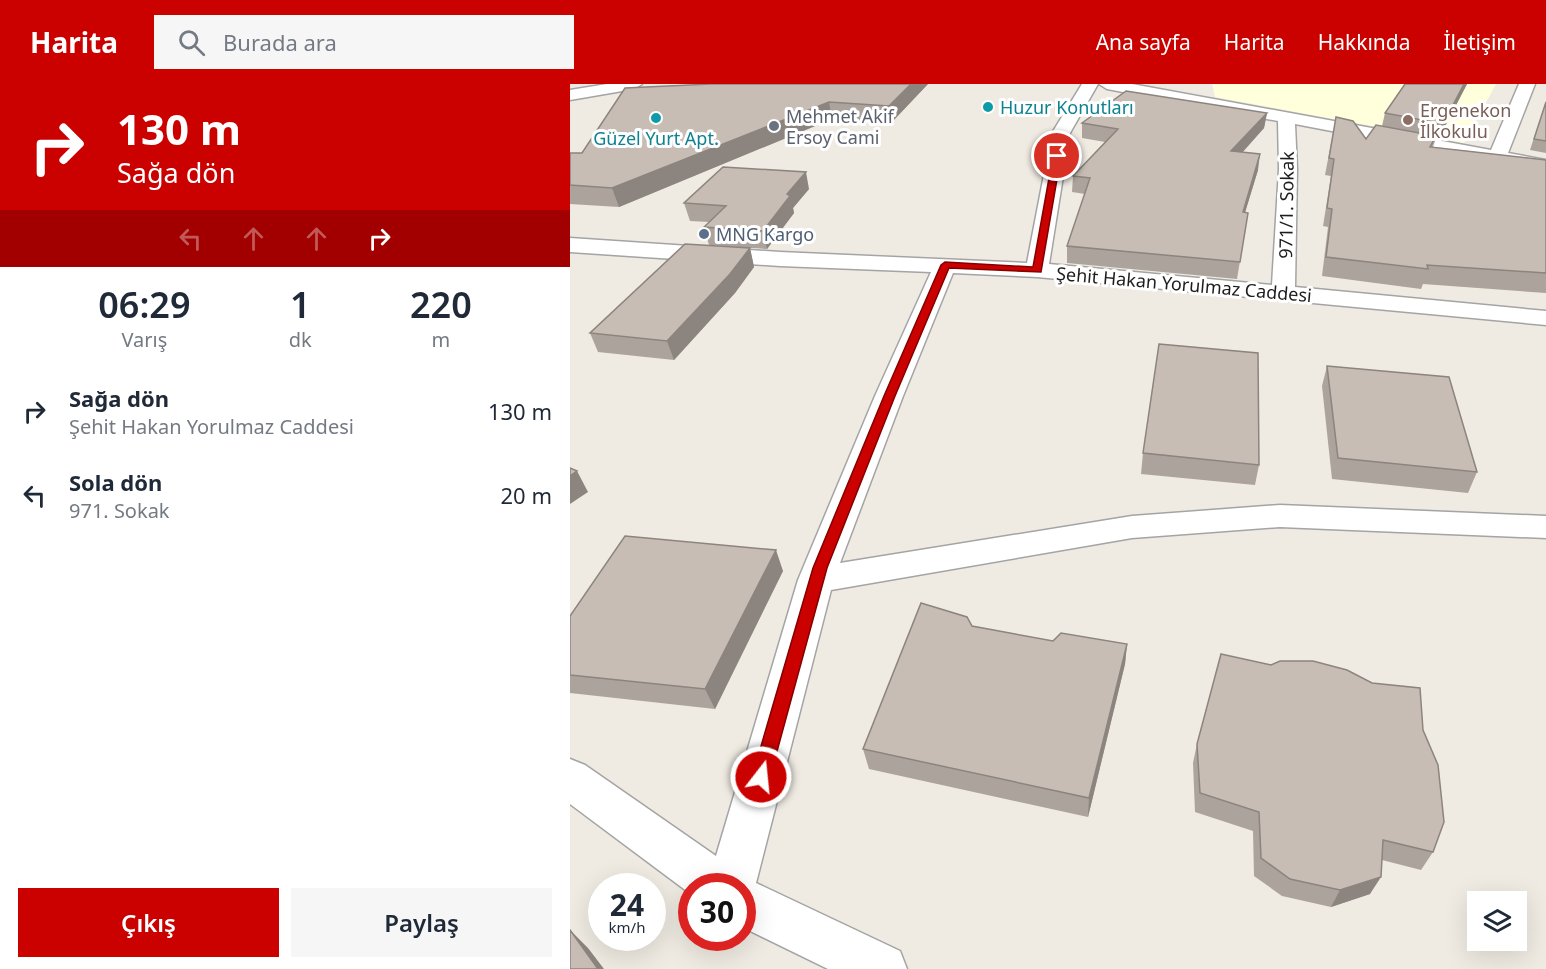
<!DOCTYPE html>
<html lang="tr">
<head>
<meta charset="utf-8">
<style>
	body { margin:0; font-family:"Noto Sans",sans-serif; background:#f6f6f7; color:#1f2937; height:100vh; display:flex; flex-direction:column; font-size:22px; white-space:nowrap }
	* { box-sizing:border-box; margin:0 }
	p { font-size:20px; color:#747a83 }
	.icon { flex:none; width:33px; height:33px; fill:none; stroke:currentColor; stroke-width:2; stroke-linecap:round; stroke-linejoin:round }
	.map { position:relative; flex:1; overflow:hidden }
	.sheet { display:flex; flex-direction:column; background:#fff; width:570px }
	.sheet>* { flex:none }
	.guide { background:#cb0100; color:#fff; overflow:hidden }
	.tools { position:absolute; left:897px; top:807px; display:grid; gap:12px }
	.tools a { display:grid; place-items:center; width:60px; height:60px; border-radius:0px; background:#fff; box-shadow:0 6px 24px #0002; font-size:30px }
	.speed { position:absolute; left:18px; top:789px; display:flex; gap:12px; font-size:30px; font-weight:700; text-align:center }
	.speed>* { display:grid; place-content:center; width:78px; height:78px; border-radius:50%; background:#fff; box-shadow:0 6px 24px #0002; line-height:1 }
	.speed small { font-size:15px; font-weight:400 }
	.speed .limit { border:9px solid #d22; background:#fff; color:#111 }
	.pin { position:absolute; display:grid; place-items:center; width:51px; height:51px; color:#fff; margin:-26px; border:3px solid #fff; border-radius:50%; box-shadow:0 2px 6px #0007 }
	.me { position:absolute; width:66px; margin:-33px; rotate:16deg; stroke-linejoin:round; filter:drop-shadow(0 0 4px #0008) }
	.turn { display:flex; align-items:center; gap:21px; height:126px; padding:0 18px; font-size:27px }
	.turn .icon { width:78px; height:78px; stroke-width:2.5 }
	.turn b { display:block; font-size:42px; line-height:51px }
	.lanes { display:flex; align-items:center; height:57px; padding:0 18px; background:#0003; justify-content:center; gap:30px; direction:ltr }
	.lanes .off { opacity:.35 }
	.eta { display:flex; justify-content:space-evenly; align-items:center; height:102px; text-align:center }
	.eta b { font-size:36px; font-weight:600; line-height:42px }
	.button { display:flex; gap:12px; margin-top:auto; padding:12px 18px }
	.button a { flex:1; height:69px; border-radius:0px; background:#cb0100; color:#fff; font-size:24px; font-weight:600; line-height:69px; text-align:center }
	.button a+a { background:#f6f6f7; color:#1f2937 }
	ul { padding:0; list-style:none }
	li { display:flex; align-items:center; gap:18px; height:84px; padding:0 18px }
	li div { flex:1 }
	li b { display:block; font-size:22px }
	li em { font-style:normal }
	header { display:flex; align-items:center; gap:36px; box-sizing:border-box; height:84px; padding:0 30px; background:#cb0100; color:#fff }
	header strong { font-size:28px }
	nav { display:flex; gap:33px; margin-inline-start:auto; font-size:21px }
	.search { width:420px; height:54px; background:#f6f6f7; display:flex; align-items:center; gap:15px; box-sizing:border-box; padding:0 21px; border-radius:0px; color:#747a83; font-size:22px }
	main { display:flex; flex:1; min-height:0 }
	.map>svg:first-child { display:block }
	.education { fill:#ffffdc }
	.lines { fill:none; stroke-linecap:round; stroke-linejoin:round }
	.minor-casing { stroke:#a4a4a4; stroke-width:3 }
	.minor { fill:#fff; fill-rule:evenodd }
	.wall { fill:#aca39c }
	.shaded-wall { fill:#8c847f }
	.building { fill:#c8bdb5; stroke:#8c847f; stroke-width:1.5 }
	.route { fill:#cb0100; stroke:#840100; stroke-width:1.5 }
	.culture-dot { fill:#0f9aa8; stroke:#fff; stroke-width:2 }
	.education-dot { fill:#8d6e63; stroke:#fff; stroke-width:2 }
	.worship-dot { fill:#6b7280; stroke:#fff; stroke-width:2 }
	.service-dot { fill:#5c6f8a; stroke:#fff; stroke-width:2 }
	.labels { text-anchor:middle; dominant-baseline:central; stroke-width:6; stroke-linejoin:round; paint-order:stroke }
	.far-culture-label { font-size:18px; fill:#0d838f; stroke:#fff; text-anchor:start }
	.far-education-label { font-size:18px; fill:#785e54; stroke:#fff; text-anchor:start }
	.far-worship-label { font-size:18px; fill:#5b616d; stroke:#fff; text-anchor:start }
	.far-street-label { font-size:18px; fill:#1d1d1d; stroke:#fff }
	.far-service-label { font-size:18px; fill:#4e5e75; stroke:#fff; text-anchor:start }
</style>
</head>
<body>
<header>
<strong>Harita</strong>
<div class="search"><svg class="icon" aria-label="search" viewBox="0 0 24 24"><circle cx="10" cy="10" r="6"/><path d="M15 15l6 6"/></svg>Burada ara</div>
<nav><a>Ana sayfa</a><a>Harita</a><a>Hakkında</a><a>İletişim</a></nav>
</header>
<main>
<section class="sheet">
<div class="guide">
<div class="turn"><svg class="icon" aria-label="right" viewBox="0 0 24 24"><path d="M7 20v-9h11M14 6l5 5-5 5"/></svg><div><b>130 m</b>Sağa dön</div></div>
<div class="lanes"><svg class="icon off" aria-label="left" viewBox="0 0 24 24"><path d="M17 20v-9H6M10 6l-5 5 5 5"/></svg><svg class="icon off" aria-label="ahead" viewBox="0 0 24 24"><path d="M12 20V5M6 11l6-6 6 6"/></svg><svg class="icon off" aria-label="ahead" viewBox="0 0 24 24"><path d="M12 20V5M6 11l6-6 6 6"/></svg><svg class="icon" aria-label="right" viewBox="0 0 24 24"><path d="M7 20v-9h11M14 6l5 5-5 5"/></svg></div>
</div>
<div class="eta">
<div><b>06:29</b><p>Varış</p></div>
<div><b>1</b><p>dk</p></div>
<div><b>220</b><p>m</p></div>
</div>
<ul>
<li><svg class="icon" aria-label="right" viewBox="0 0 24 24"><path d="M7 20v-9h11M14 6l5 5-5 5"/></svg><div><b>Sağa dön</b><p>Şehit Hakan Yorulmaz Caddesi</p></div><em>130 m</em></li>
<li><svg class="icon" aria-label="left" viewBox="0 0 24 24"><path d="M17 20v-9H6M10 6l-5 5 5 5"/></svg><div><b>Sola dön</b><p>971. Sokak</p></div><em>20 m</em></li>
</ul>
<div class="button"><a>Çıkış</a><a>Paylaş</a></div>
</section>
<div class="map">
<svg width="976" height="885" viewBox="0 0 976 885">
	<rect width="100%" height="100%" fill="#efebe2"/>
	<polygon class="education" points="642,0 926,0 894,59 645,13"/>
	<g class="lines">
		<defs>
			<g id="minor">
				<polygon points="37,0 72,0 64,5 0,16 0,6"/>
				<polygon points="512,0 528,0 500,49 479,180 702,201 709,85 708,37 537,5 529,0 562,0 921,66 949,0 965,0 938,69 976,76 976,88 725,40 727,85 725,203 976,227 976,241 467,193 383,189 333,312 270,479 562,432 710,421 976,432 976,454 710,443 562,454 261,506 186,799 330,867 337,885 258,885 172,843 172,802 122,802 122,811 0,720 0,675 15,681 146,772 228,496 305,312 361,188 210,182 0,168 0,154 210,168 457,179 482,49"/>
			</g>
		</defs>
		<use href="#minor" class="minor-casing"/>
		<use href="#minor" class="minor"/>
	</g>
	<g class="wall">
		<polygon points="141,0 358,0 321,39 262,35 49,123 0,120 0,69 12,69"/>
		<polygon points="835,0 897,0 869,54 866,54 863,63 976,76 976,209 853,200 851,205 752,192 758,143 753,142 761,92 755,91 766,33 796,55 812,42 815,29"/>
		<polygon points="976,17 976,69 960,66"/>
		<polygon points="697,29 694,44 672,69 688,86 675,128 678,129 667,195 497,179 497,162 515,110 502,108 503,92 535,58 512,54 512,39"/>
		<polygon points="239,105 223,124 224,129 197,165 139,161 134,143 139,138 120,137 114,119"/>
		<polygon points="180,164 184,183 165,209 104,276 28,268 20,249"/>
		<polygon points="757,282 907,388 898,409 762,395 752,302"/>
		<polygon points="573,369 689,381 685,401 571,390"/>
		<polygon points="213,487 145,625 0,609 0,532"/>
		<polygon points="402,542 483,557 557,560 555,580 518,733 299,685 293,665"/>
		<polygon points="853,646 863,768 851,786 812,776 800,810 761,823 712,812 684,792 683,747 625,728 623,679 627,660"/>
	</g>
	<g class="shaded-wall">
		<polygon points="341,0 358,0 321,39 319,22"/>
		<polygon points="894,0 897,0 869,54 873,40"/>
		<polygon points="259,18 262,35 49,123 42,104"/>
		<polygon points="697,29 694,44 659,83 661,67"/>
		<polygon points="690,70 688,86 670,145 673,128"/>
		<polygon points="236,88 239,105 223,124 224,129 197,165 193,147 217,110"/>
		<polygon points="180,164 184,183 165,209 104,276 97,257"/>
		<polygon points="7,387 18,408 0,420 0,392"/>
		<polygon points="206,466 213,487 145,625 135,605"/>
		<polygon points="557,560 555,580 518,733 519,714"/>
		<polygon points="811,793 800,810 761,823 770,806"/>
		<polygon points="0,846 18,864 34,885 28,885"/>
	</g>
	<g class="building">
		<polygon points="141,0 341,0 319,22 259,18 42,104 0,101 0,69 12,69 55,4"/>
		<polygon points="835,0 894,0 873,40 815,29"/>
		<polygon points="556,7 697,29 661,67 690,70 673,128 678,129 670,178 497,162 520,94 503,92 548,45 512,39"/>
		<polygon points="976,18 976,57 964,55"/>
		<polygon points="766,33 783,37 796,55 806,41 866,52 860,63 976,76 976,189 857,181 858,185 756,173 762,125 757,124 764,75 759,74"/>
		<polygon points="153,83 236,88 217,110 220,112 193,147 134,143 156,122 114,119"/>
		<polygon points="115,160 180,164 160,190 97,257 20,249"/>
		<polygon points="589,260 688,269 689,381 573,369"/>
		<polygon points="757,282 879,293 907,388 768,374"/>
		<polygon points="0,384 7,387 0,392"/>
		<polygon points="55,452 206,466 135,605 0,591 0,532"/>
		<polygon points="351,519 397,533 402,542 483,557 491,549 557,560 519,714 293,665"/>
		<polygon points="651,570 701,581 710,577 743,577 777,586 802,599 850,604 853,646 868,681 874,738 863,768 813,756 811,793 770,806 720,795 691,774 689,728 630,709 627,660"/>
		<polygon points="0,846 28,885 0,885"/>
	</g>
	<polygon class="route" points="487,69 491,72 471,188 379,184 325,312 257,484 200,693 197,699 191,701 185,699 182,693 243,484 314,312 371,181 375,178 463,183 483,72"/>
	<g class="culture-dot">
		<circle cx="418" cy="23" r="6"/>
		<circle cx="86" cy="34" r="6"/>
	</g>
	<circle class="education-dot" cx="838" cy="36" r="6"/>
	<circle class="worship-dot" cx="204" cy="42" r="6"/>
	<circle class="service-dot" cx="134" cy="150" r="6"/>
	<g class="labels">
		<g class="far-culture-label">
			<text x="430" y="23">Huzur Konutları</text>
			<text x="86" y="54" text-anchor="middle">Güzel Yurt Apt.</text>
		</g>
		<g class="far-education-label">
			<text x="850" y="26">Ergenekon<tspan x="850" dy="21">İlkokulu</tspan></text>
		</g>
		<g class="far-worship-label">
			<text x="216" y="32">Mehmet Akif<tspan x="216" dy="21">Ersoy Cami</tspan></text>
		</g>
		<g class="far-street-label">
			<text transform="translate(716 121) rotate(-89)">971/1. Sokak</text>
			<text transform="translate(614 200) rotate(5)">Şehit Hakan Yorulmaz Caddesi</text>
		</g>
		<g class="far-service-label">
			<text x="146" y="150">MNG Kargo</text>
		</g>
	</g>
</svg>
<div class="tools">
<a><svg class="icon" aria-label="layers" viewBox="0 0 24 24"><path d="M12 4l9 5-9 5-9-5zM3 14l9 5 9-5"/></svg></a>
</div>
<div class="speed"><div>24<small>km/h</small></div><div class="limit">30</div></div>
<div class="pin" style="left:487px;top:72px;background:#d93025"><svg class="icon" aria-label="arrive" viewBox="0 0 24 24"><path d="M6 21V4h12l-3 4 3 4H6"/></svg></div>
<svg class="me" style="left:191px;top:693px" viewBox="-20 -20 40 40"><circle r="17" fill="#cb0100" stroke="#fff" stroke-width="3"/><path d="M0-11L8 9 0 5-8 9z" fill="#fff"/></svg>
</div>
</main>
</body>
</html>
